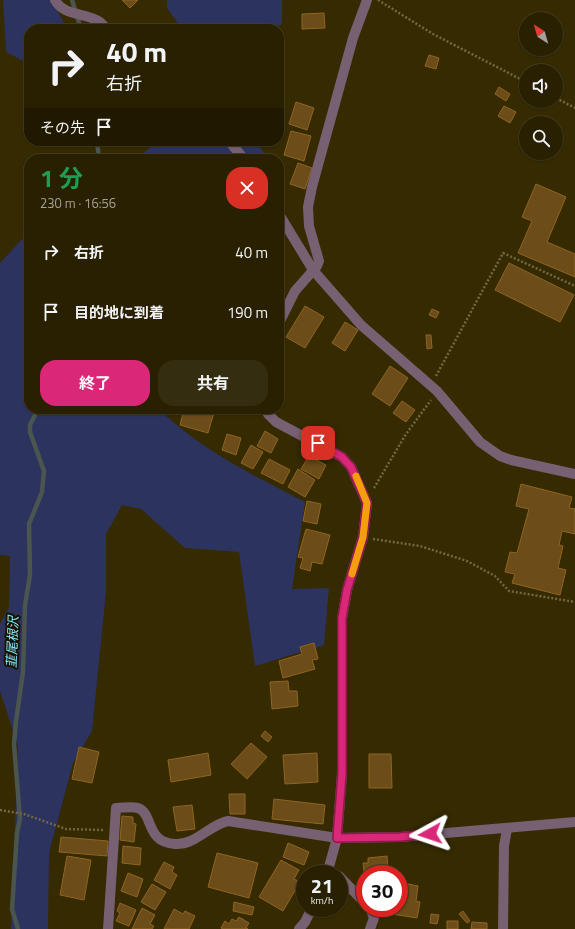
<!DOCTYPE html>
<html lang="ja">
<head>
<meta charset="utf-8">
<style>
	body { margin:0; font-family:"Titillium Web","Noto Sans JP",sans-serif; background:#342d0f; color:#f1f3f6; height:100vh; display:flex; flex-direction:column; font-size:15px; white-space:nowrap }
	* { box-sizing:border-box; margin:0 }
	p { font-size:13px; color:#a5a399 }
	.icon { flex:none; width:22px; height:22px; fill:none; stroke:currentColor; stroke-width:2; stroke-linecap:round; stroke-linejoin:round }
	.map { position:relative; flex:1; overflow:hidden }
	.details { position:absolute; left:24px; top:154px; width:260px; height:260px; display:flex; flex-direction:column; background:#282000; border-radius:16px; box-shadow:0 1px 3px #0004,0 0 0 1px #443e22 }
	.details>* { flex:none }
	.top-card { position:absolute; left:24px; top:24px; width:260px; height:122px; border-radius:16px; box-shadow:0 1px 3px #0004,0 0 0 1px #443e22; background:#282000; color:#f1f3f6; overflow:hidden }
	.needle { width:26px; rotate:323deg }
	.tools { position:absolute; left:519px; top:12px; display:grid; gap:8px }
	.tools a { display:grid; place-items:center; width:44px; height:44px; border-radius:50%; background:#282000; box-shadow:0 1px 3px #0004,0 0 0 1px #443e22; font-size:20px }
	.speed { position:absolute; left:296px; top:865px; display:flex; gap:8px; font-size:20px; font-weight:700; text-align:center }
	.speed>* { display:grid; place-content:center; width:52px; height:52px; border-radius:50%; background:#282000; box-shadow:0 1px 3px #0004,0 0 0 1px #443e22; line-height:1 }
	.speed small { font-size:10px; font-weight:400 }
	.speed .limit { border:6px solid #d22; background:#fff; color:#111 }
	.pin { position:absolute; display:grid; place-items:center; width:34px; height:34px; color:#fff; margin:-17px; border-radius:8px; box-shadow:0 2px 6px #0006 }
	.me { position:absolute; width:44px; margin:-22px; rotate:265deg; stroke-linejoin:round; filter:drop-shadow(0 0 3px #0008) }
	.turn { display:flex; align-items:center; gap:14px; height:84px; padding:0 16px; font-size:18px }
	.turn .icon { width:52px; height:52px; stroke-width:2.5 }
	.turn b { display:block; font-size:28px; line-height:34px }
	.then { display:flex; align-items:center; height:38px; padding:0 16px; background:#0003; gap:8px; font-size:15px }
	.round { display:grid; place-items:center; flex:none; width:42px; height:42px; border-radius:16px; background:#342d0f }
	.summary { display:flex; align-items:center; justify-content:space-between; height:68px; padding:0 16px }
	h1 { font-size:24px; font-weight:700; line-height:30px; color:#1e9e55 }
	.action { display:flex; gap:8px; margin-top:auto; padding:8px 16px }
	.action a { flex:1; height:46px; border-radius:16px; background:#db2777; color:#fff; font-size:16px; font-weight:700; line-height:46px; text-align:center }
	.action a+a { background:#342d0f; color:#f1f3f6 }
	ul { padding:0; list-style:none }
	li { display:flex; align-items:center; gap:12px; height:60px; padding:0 16px }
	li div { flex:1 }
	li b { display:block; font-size:15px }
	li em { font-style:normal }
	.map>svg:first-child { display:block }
	.green { fill:#2c335f }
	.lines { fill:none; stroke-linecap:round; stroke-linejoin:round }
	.stream { stroke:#49554e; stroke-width:4.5 }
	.building { fill:#6c4c18; stroke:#906520 }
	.path { stroke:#736840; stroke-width:2.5; stroke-dasharray:2 2; stroke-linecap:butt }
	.minor { stroke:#776072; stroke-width:10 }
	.route-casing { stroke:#8e194d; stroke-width:10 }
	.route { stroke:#db2777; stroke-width:7 }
	.slow { stroke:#f59e0b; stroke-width:7 }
	.labels { text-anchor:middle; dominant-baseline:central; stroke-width:4; stroke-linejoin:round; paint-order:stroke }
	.water-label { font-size:13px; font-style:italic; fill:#86e6fd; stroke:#191300 }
</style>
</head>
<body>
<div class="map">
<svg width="575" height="929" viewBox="0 0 575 929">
	<rect width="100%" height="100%" fill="#352a00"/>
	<g class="green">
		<polygon points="3,0 52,0 67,29 29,29 29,64 6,52"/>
		<polygon points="167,0 282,0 282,23 276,29 182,29 167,8"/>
		<polygon points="158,141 256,141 268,159 137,159"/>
		<path d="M29,221V409H159C201,450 253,475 305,502L292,589L329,588L324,645L255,666L239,552L185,548L141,509L122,505L106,534V592L92,731L73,763L49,853L48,929H11L18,746L0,691V624L9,607L10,556L0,555V263L25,236Z"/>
	</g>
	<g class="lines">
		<g class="stream">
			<polyline points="72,0 81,29"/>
			<polyline points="97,141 99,159"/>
			<polyline points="18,929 12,909 17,833 20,819 14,744 16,721 23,672 25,605 30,575 29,524 42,492 44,471 30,432 30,425 38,409"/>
		</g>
	</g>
	<g class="building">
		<polygon points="122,0 138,0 130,8"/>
		<polygon points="324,13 325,28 302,29 302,14"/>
		<polygon points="429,55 439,58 436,69 425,66"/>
		<polygon points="499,87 510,94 506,101 495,94"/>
		<polygon points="296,102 314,108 307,130 289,124"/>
		<polygon points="504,106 516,112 510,123 498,116"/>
		<polygon points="291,131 311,136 304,161 284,155"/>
		<polygon points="298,163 312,168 305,189 290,184"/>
		<polygon points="536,184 566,197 547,242 575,254 575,277 518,253 532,221 522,217"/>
		<polygon points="509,263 574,295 560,322 495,290"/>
		<polygon points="305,306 324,317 305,348 286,337"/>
		<polygon points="432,309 439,312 436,318 429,315"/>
		<polygon points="345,322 358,330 345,351 332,343"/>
		<polygon points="426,335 431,335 432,348 427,349"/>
		<polygon points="390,366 408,378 390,406 372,394"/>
		<polygon points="402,401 415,410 406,422 393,413"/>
		<polygon points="184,409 215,409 208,433 180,425"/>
		<polygon points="232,409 253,409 252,413"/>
		<polygon points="265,431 278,439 271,453 257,446"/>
		<polygon points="227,434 241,438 236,455 222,450"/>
		<polygon points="251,445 263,452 253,469 241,463"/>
		<polygon points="309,456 326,465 319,479 301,469"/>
		<polygon points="269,459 290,470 283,484 261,473"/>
		<polygon points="298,469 315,480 305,497 288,487"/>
		<polygon points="521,484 572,497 569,508 575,509 575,534 562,531 559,545 563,546 558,568 566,570 560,595 512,583 515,574 505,572 510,552 517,553 529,509 516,506"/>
		<polygon points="307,501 321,504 317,524 303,521"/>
		<polygon points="306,529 330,535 322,564 312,562 310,571 300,568 303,558 298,557"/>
		<polygon points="314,643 318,659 312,660 315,669 283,678 279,661 302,654 300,647"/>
		<polygon points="288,681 289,691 297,691 298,706 272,709 270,682"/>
		<polygon points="265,731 272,737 268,742 261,736"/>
		<polygon points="251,743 267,757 247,779 231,764"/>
		<polygon points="79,747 99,752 92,783 72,779"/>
		<polygon points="208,753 211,775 171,782 168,760"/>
		<polygon points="317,753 318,782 285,784 283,755"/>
		<polygon points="369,754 391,754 392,788 369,788"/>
		<polygon points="229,794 245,794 245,814 230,814"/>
		<polygon points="274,799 325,805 323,824 272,819"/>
		<polygon points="192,805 195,829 177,831 173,807"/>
		<polygon points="122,816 133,817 133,823 136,824 134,842 120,840"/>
		<polygon points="61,837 108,841 107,856 59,852"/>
		<polygon points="288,843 309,852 304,865 283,857"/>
		<polygon points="123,846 141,848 140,865 122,863"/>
		<polygon points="217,853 258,863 249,898 208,887"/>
		<polygon points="67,856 91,860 84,900 60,895"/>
		<polygon points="387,856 388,871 385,871 385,874 365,874 365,880 363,863 368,863 368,858"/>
		<polygon points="281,860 299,870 294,879 300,882 283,911 259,897"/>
		<polygon points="164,862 174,867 172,872 177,875 170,889 154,880"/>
		<polygon points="128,873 143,879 137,897 121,891"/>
		<polygon points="399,882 418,886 416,901 420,902 417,918 392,914 393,908 399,908"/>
		<polygon points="152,884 166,892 155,910 141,902"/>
		<polygon points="234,902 254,907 252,915 233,911"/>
		<polygon points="120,903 136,910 129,926 116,921 120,913 117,911"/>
		<polygon points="142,908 155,915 150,924 154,926 152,929 132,929"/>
		<polygon points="174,909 183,914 185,911 195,916 189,929 164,929"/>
		<polygon points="463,911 470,921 467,923 459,914"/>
		<polygon points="431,914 439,915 437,924 430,923"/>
		<polygon points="239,917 249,923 246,928 248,929 223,929 221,928 225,921 229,924 232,919 236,921"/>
		<rect x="447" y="921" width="11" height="8"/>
		<polygon points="472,922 487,923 487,929 471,929"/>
	</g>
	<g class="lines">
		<g class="path">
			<polyline points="378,0 433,34 526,82"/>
			<polyline points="556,98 575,108"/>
			<polyline points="436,376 503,253 575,286"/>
			<polyline points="374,488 406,434 431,400"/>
			<polyline points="373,539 420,546 467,561 495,576 509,591 575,602"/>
			<polyline points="0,810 24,814 66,829 103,830"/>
		</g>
		<g class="minor">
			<path d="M55,0C64,17 86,12 100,22C102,24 105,27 107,29"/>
			<polyline points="229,141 244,159"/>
			<polyline points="279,214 313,270 361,325 437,391 480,442 500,456 511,460 575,474"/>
			<polyline points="279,323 295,291 317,266 319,261 309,226 308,207 312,187 353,38 367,0"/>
			<polyline points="265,409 268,414 276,422 342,457 351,467 367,503 363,537 347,590 342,619 342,774 337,838 327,874"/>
			<polyline points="339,876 365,903"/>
			<path d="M108,929L116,808C123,808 132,806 138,808C154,814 145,842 175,844C196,845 209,825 228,821L337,838L400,837L575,822"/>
			<polyline points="299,929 305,922 312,908"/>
			<polyline points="370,929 374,918 370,908"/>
			<polyline points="503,929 504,846 507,829"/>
		</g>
	</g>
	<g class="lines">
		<defs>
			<polyline id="route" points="318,443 342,457 351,467 367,503 363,537 347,590 342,618 342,774 337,838 400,837 430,834"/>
		</defs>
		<use href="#route" class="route-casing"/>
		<use href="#route" class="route"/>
		<polyline class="slow" points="352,574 363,537 367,503 356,476"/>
	</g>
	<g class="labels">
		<g class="water-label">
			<text transform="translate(12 642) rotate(-88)">韮尾根沢</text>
		</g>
	</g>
</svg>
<div class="tools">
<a><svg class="needle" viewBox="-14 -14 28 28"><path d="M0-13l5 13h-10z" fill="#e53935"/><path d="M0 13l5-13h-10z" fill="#a5a399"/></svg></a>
<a><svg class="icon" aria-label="sound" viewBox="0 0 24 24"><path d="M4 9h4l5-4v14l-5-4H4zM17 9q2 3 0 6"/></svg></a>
<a><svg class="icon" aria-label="search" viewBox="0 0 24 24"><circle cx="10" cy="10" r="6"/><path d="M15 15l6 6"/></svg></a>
</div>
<div class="speed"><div>21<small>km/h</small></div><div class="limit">30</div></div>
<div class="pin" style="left:318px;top:443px;background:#d93025"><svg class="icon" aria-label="arrive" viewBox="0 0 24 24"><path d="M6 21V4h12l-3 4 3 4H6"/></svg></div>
<svg class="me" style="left:430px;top:834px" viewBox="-20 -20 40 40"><path d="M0-17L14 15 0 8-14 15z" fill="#db2777" stroke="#fff" stroke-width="4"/></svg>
<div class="top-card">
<div class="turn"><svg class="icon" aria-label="right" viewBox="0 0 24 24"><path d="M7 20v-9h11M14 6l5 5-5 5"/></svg><div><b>40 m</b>右折</div></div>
<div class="then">その先<svg class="icon" aria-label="arrive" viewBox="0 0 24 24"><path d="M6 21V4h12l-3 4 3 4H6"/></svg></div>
</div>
<section class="details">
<div class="summary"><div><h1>1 分</h1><p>230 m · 16:56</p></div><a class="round" style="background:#d93025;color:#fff"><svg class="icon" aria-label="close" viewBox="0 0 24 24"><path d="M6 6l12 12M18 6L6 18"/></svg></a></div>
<ul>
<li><svg class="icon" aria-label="right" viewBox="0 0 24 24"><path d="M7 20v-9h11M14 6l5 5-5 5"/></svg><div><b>右折</b></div><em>40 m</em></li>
<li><svg class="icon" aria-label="arrive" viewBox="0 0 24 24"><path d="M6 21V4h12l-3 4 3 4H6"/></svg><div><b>目的地に到着</b></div><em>190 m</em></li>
</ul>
<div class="action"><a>終了</a><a>共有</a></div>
</section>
</div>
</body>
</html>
